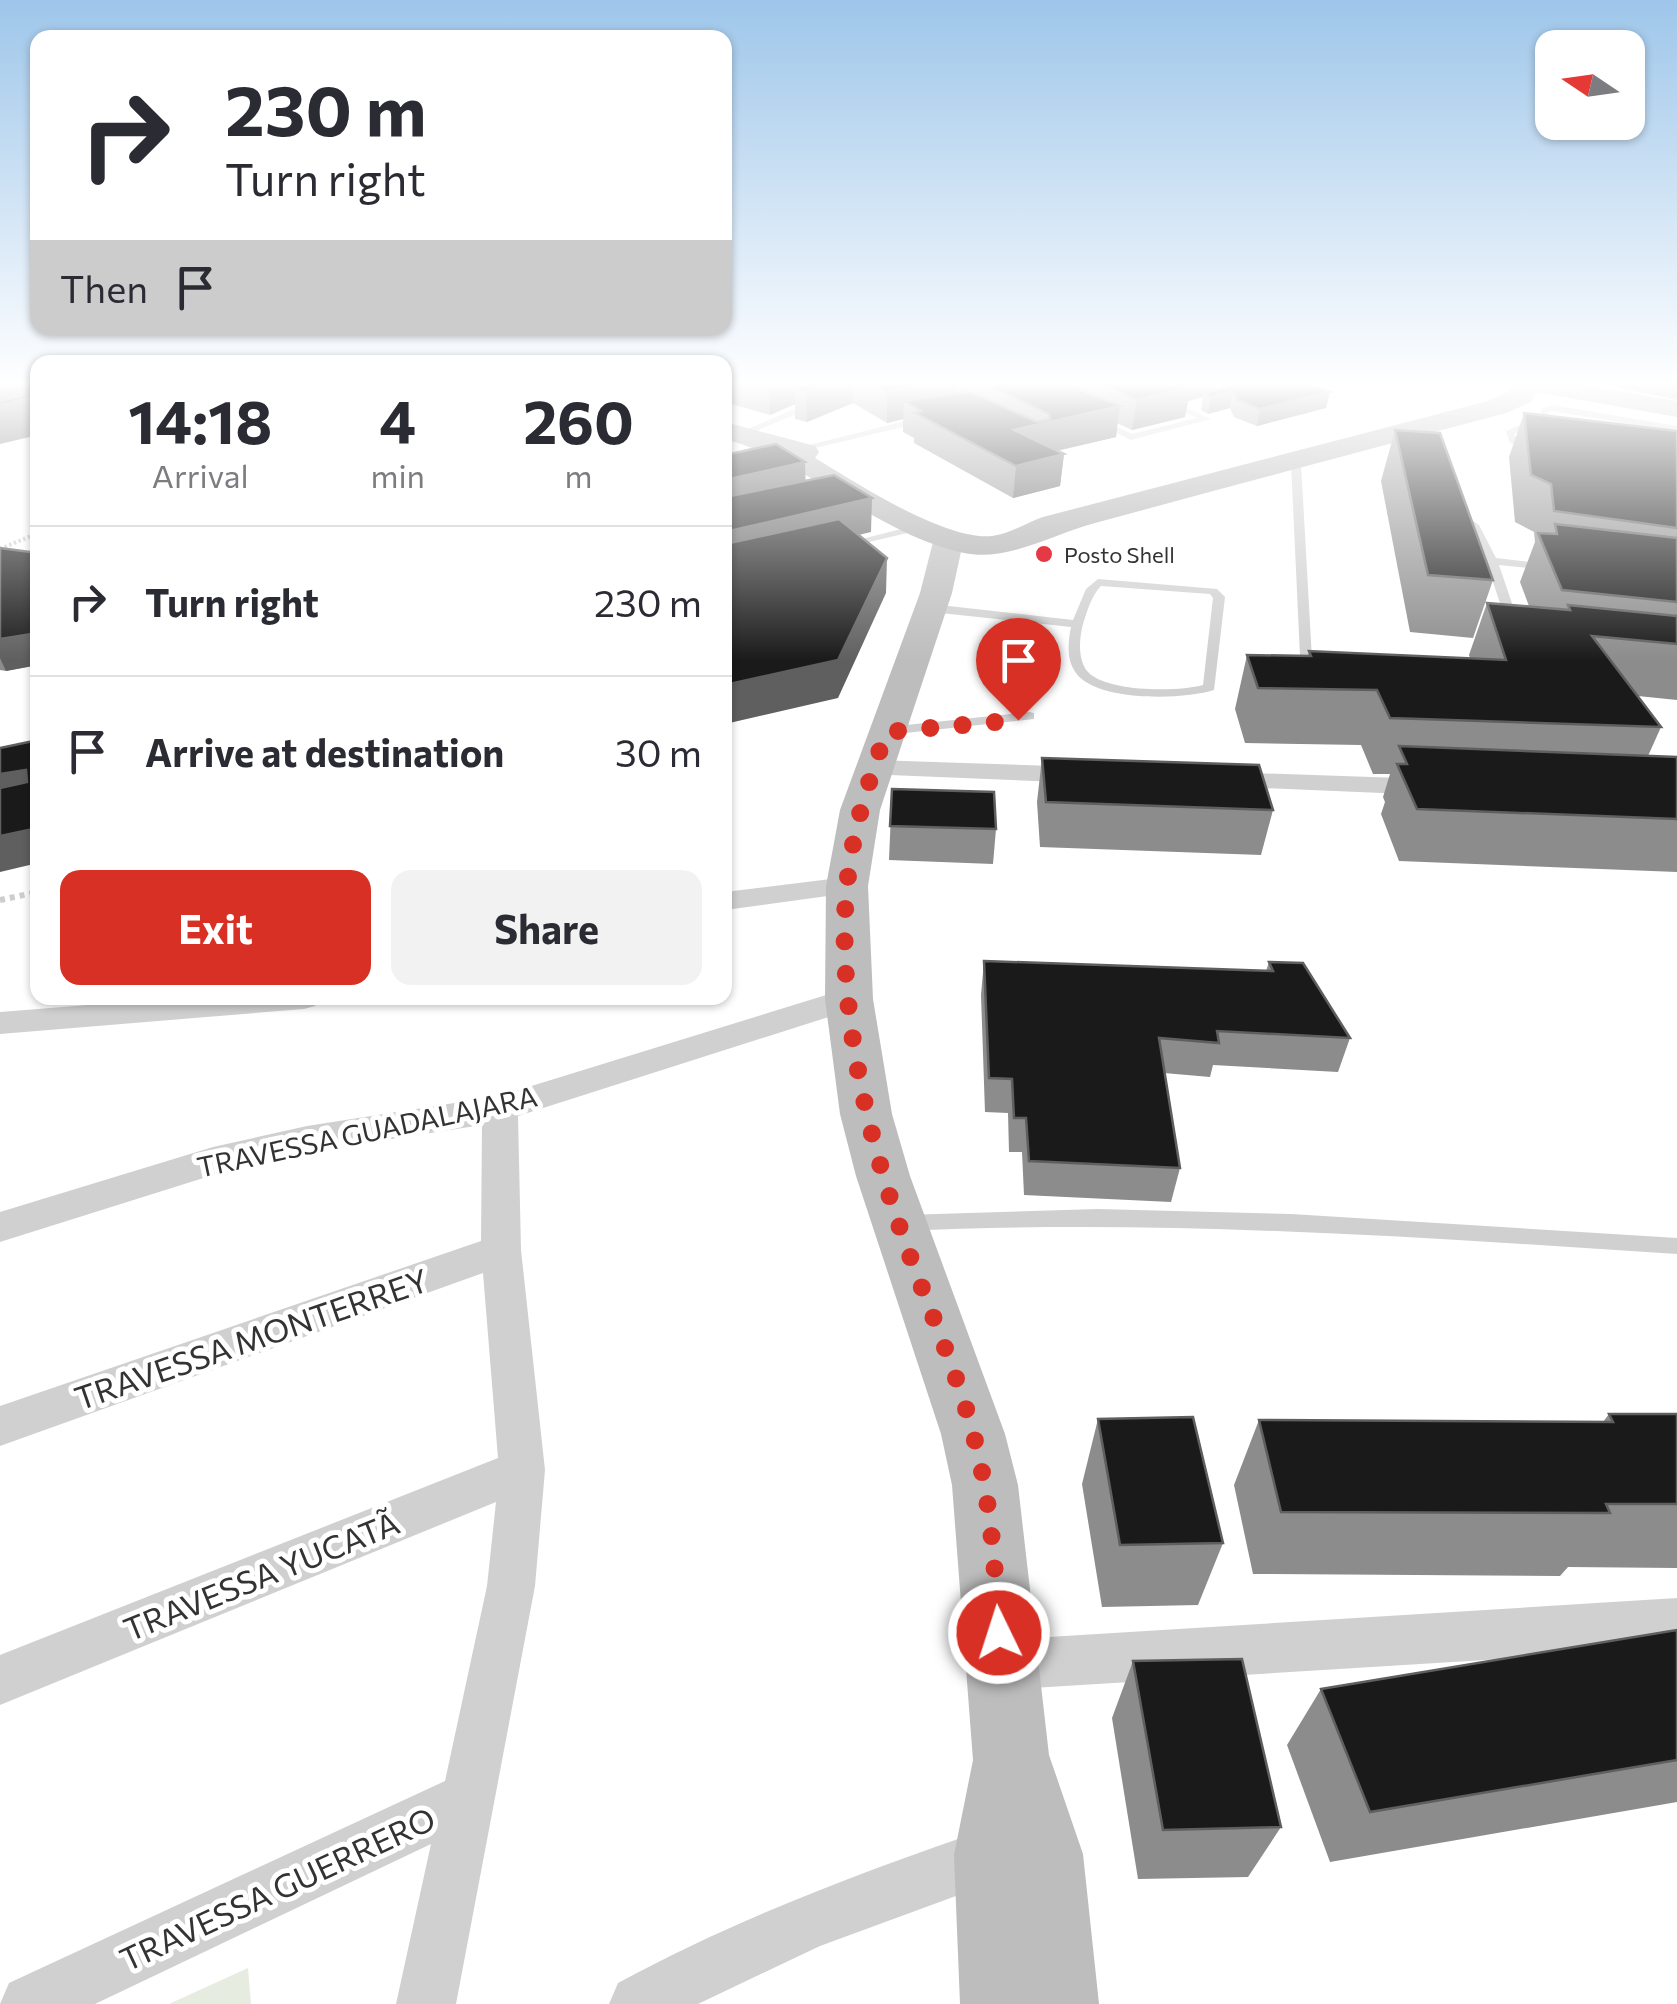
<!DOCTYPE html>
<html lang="en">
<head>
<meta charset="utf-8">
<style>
	body { margin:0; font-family:Commissioner,sans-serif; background:#f2f2f3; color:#2b2b33; height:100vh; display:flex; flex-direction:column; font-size:38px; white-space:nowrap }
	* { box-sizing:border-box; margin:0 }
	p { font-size:32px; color:#7c7c81 }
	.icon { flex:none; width:55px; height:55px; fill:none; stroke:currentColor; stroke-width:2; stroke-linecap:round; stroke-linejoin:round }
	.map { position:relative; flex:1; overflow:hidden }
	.side { position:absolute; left:30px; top:355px; width:702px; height:650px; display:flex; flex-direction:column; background:#fff; border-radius:20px; box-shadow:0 2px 8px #0004 }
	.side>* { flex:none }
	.top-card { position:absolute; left:30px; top:30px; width:702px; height:305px; border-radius:20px; box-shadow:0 2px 8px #0004; background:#fff; color:#2b2b33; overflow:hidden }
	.needle { width:65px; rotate:283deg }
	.fabs { position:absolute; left:1535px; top:30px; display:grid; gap:20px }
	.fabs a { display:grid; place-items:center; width:110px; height:110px; border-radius:20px; background:#fff; box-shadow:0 2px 8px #0004; font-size:50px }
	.pin { position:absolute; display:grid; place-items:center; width:85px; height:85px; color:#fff; margin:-102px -42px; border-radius:50% 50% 50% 0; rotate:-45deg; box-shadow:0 0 10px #0007 }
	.pin .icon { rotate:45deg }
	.me { position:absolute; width:110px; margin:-55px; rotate:356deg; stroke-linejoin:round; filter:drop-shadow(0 0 8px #0008) }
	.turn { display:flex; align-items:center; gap:35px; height:210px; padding:0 30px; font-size:45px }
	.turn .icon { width:130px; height:130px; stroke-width:2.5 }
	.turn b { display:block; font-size:70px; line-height:85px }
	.then { display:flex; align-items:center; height:95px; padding:0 30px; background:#0003; gap:20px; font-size:38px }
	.eta { display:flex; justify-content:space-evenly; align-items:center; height:170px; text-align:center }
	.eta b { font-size:60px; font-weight:700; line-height:70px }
	.action { display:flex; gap:20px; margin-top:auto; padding:20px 30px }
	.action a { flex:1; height:115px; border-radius:20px; background:#d93025; color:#fff; font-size:40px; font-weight:700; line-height:115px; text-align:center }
	.action a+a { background:#f2f2f3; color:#2b2b33 }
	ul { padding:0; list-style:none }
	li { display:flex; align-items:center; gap:30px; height:150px; padding:0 30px; border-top:2px solid #e1e1e2 }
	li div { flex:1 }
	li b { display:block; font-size:38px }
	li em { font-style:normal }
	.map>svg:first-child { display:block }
	.green { fill:#e6ecdf }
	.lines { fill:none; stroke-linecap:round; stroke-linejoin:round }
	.path-far1 { stroke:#cdcdcd; stroke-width:4; stroke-dasharray:2.5 2.5; stroke-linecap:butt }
	.path { stroke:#cdcdcd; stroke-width:6; stroke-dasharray:5 5; stroke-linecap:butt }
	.lane { fill:#d0d0d0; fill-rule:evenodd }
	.street { fill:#d0d0d0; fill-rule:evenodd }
	.secondary { fill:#bdbdbd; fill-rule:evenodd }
	.primary { fill:#ababab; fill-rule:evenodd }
	.wall { fill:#8c8c8c }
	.shaded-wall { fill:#5f5f5f }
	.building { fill:#1a1a1a; stroke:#5f5f5f; stroke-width:2.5 }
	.route { stroke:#d93025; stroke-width:18; stroke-dasharray:0 32.4 }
	.poi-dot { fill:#e63946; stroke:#fff; stroke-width:4 }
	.labels { text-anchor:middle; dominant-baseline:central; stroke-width:10; stroke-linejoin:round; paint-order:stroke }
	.far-poi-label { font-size:22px; fill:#333; stroke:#fff; text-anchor:start }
	.street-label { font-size:28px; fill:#333; stroke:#fff }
	.near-street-label { font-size:32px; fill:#333; stroke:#fff }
</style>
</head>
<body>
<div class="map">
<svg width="1677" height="2004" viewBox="0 0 1677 2004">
	<rect width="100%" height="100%" fill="#fff"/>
	<polygon class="green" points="248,1968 251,2004 169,2004"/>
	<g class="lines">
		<polyline class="path-far1" points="0,549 38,533"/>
		<polyline class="path" points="0,900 38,892"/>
		<g class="lane">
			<polygon points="851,381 860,381 845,394 744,436 736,434 839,390"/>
			<polygon points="1209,381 1220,381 1247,393 1240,395"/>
			<polygon points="1168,400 1211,419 1131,440 1090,420 1098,418 1132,434 1197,418 1165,405"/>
			<polygon points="1552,405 1677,426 1677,432 1552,411 1549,412 1547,431 1541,431 1540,421 1514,434 1517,439 1536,446 1536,450 1510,443 1506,431 1540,416 1542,408"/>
			<polygon points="925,416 928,421 790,454 785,451"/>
			<polygon points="1296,460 1301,463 1313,677 1307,681 1301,677 1291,463"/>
			<polygon points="1454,508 1479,525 1496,558 1546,564 1552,567 1546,570 1499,565 1520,627 1518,630 1508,627 1486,561 1471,529 1449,511"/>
			<polygon points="925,523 930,526 929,528 843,548 838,545"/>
			<path d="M1098,579L1217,589L1225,597L1214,690C1183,700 1097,702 1076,673C1066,660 1068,642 1071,627L931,612L925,608L931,604L1073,620L1086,589ZM1101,586L1210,594L1213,598L1203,685C1177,692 1109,692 1089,673C1078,662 1079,642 1082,628C1086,614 1091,596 1101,586Z"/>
			<polygon points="1029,712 1034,713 1034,719 887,735 880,731 887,727"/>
			<path d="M1098,1209L1291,1214L1677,1238V1254C1419,1237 1163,1219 904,1231L897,1229L894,1223L897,1217L904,1215Z"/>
		</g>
		<g class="street">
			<polygon points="874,760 1084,767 1097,775 1084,783 865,774 861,768 865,762"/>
			<polygon points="1223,772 1429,779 1442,787 1429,795 1214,786 1210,780"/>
			<polygon points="847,877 857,880 862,886 857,892 725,910 725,892"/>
			<polygon points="849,988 860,991 865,999 860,1007 518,1116 521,1250 545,1470 535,1586 456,2004 396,2004 431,1844 95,2004 0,2004 9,1983 445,1781 487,1586 496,1502 0,1705 0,1655 498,1458 483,1273 0,1446 0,1406 481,1241 482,1125 307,1152 213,1175 0,1242 0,1212 213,1147 307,1126 499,1096"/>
			<polygon points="176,998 320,998 315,1006 304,1009 0,1034 0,1012"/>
			<polygon points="1677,1598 1677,1648 1001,1690 983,1683 976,1665 983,1647 1001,1640"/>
			<path d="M993,1827L1013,1835L1021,1855L1013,1875L820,1946L698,2004H609L618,1983C738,1918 864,1871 993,1827Z"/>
		</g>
		<polygon class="secondary" points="949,529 964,538 952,593 880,810 868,886 873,999 892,1114 910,1176 1005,1434 1018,1485 1049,1755 1083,1854 1099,2004 960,2004 954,1855 973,1760 952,1485 941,1434 856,1176 840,1114 825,999 826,886 840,810 920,593 934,538"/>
		<path class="primary" d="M1515,381H1558L1677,401V417L1536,392L1531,402L1506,413C1369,449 1232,486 1095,523C1053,534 1008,562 964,553C875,534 810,462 725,439V422L815,446L819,452L815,458C855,482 945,541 992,536C1009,534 1026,523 1043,517L1488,401L1510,391Z"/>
	</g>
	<g class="wall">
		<polygon points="725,381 1217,381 1215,390 1239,384 1227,381 1304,381 1326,408 1257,426 1234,417 1230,408 1208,414 1201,410 1203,397 1188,401 1185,417 1132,430 1117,423 1116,437 1057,451 1064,454 1060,486 1013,498 914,443 914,438 903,432 903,419 887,423 853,403 807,422 795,419 795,404 770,415 725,402"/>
		<polygon points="1588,381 1677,381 1677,400"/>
		<polygon points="1524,413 1677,431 1677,700 1638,696 1661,727 1648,756 1677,757 1677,872 1399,861 1381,814 1385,802 1383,797 1390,774 1373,774 1361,745 1245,743 1235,709 1247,655 1308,656 1309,651 1470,658 1469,655 1487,603 1529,606 1520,582 1535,542 1534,532 1515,522 1509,457"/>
		<polygon points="1395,430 1493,580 1473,638 1410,632 1381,481"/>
		<polygon points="0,548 38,553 38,665 6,671 0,670"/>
		<polygon points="1042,758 1273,810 1261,855 1040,847 1037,802"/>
		<polygon points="892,789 996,829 993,864 889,860"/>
		<polygon points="984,961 1266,971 1269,962 1350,1038 1338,1072 1213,1065 1210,1077 1164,1073 1180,1168 1171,1202 1024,1195 1022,1152 1009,1152 1008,1113 985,1112 981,995"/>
		<polygon points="1609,1414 1677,1414 1677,1568 1568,1567 1560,1576 1253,1574 1234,1485 1259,1420 1603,1422"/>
		<polygon points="1098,1419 1223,1543 1198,1605 1102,1607 1082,1484"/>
		<polygon points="1677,1630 1677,1802 1330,1862 1287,1745 1321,1689"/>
		<polygon points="1133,1661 1281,1827 1248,1877 1138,1879 1112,1718"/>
	</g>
	<g class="shaded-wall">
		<polygon points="15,381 24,381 31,397 38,396 38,435 0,444 0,385"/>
		<polygon points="780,381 853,381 853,403 807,422 806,392 795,389 795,404 770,415 769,385"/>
		<polygon points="938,381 956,381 954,406 921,411 904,401 903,419 887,423 887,392"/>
		<polygon points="1186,381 1217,381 1215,394 1204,393 1203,397 1188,401 1185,417 1132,430 1137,400 1185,388"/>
		<polygon points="1233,391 1230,408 1208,414 1211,397"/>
		<polygon points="1330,392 1326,408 1257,426 1260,409"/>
		<polygon points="1120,406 1116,437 1012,461 1014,430"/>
		<polygon points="1064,454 1060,486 1013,498 1016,466"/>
		<polygon points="805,462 806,495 725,513 725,480"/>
		<polygon points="872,498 871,532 725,567 725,532"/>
		<polygon points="887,558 886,593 838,698 725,724 725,685"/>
		<polygon points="38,633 38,665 6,671 0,658 0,639"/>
		<polygon points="26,770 38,795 0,800 0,774"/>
		<polygon points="38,828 38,863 0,872 0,836"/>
	</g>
	<g class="building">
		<polygon points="0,381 15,381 0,385"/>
		<polygon points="27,381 38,381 38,396 0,405 0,401 25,395 28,382"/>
		<polygon points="752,381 780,381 769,385"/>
		<polygon points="815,381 835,381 806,392 795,389"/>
		<polygon points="866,381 938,381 887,392"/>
		<polygon points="978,381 1060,381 1120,406 1014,430 1064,454 1016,466 915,413 921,411 904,401 969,391 1037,422 1050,419 1049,414"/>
		<polygon points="1093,381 1175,381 1190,387 1137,400"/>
		<polygon points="1251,381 1304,381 1330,392 1260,409 1237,400 1233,391 1211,397 1204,393"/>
		<polygon points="1524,413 1677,431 1677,528 1554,511 1551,484 1531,475"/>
		<polygon points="1395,430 1440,433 1493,580 1428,575"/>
		<polygon points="776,444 805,462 725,480 725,455"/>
		<polygon points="834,475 872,498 725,532 725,497"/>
		<polygon points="839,519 887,558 838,660 725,685 725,544"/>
		<polygon points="1555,524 1677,538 1677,602 1562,590 1538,533 1557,534"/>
		<polygon points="0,548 38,553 38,633 0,639"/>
		<polygon points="1487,603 1570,610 1568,605 1677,616 1677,644 1592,636 1661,727 1390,718 1377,690 1258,688 1247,655 1311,656 1309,651 1506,660"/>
		<polygon points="38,740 38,828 0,836 0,788 27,782 26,770 0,774 0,748"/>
		<polygon points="1399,746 1677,757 1677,819 1417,809 1397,764 1407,764"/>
		<polygon points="1042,758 1259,765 1273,810 1046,802"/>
		<polygon points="892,789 994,792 996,829 890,826"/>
		<polygon points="984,961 1273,971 1269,962 1303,963 1350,1038 1217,1031 1219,1043 1159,1038 1180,1168 1029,1161 1026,1118 1014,1118 1012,1079 989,1078"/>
		<polygon points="1609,1414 1677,1414 1677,1504 1606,1504 1610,1513 1281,1512 1259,1420 1613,1422"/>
		<polygon points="1193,1417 1223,1543 1120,1545 1098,1419"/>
		<polygon points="1677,1630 1677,1760 1370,1812 1321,1689"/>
		<polygon points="1242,1659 1281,1827 1163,1830 1133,1661"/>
	</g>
	<linearGradient id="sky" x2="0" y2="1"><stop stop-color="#9ec6ea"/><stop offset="0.58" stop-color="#fff"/><stop offset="1" stop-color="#fff" stop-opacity="0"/></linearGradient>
	<rect width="1677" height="661" fill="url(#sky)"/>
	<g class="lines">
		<path class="route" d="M999,1633C995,1568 991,1501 974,1437C955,1364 922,1294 898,1222C861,1113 831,971 851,856C858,812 872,773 886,732L1018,720"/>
	</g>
	<circle class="poi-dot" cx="1044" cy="554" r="10"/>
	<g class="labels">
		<g class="far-poi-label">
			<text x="1064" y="554">Posto Shell</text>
		</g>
		<g class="street-label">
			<text transform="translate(367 1131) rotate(-12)">TRAVESSA GUADALAJARA</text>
		</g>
		<g class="near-street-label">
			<text transform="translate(251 1338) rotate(-19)">TRAVESSA MONTERREY</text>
			<text transform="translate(261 1575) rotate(-22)">TRAVESSA YUCATÃ</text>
			<text transform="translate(277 1888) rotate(-25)">TRAVESSA GUERRERO</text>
		</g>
	</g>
</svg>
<div class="fabs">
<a><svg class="needle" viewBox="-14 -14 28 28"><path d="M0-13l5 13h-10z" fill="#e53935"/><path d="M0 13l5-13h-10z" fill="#7c7c81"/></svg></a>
</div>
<div class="pin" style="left:1018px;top:720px;background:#d93025"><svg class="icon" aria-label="arrive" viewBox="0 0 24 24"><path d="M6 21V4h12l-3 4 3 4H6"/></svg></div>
<svg class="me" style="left:999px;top:1633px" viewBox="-20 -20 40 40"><circle r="17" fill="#d93025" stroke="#fff" stroke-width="3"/><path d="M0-11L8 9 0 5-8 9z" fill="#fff"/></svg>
<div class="top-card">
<div class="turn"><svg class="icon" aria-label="right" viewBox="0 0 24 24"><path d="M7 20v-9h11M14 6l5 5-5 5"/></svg><div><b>230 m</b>Turn right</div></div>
<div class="then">Then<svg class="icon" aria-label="arrive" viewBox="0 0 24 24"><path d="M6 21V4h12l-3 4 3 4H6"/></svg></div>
</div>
<section class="side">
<div class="eta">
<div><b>14:18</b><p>Arrival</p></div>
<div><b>4</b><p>min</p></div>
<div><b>260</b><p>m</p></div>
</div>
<ul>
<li><svg class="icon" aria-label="right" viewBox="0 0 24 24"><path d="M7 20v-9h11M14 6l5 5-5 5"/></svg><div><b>Turn right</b></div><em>230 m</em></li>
<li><svg class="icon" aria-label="arrive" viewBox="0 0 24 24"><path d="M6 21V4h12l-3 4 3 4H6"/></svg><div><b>Arrive at destination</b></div><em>30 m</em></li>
</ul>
<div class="action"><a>Exit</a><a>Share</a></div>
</section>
</div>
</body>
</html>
